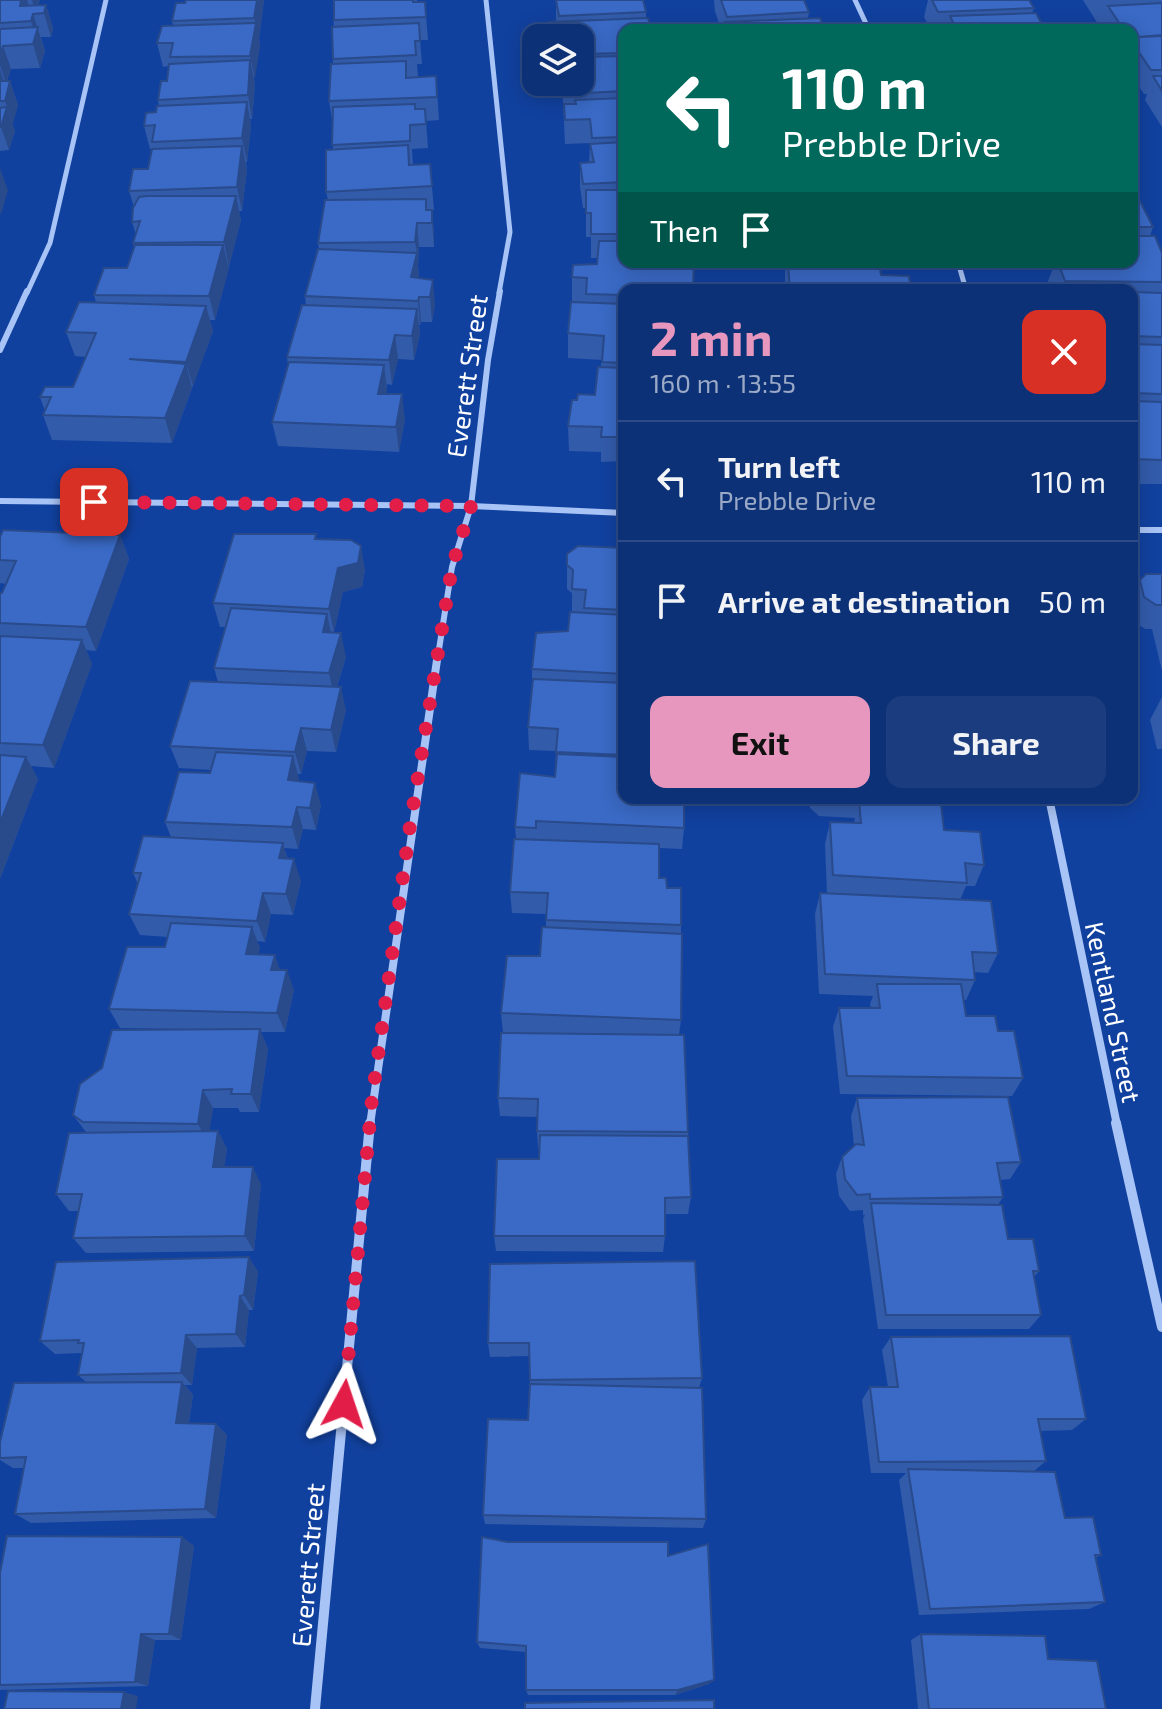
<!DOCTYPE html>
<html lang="en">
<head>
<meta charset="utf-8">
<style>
	body { margin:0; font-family:"Exo 2",sans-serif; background:#1b3d7f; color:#f1f3f6; height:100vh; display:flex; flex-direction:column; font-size:30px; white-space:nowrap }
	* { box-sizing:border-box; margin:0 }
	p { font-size:26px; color:#9aa9c6 }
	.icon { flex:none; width:44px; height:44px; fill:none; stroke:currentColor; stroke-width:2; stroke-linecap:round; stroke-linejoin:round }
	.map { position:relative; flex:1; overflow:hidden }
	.sheet { position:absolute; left:618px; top:284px; width:520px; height:520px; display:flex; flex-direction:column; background:#0d3177; border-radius:16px; box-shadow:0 4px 20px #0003,0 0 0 2px #2d4c89 }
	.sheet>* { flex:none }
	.hud { position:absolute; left:618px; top:24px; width:520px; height:244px; border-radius:16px; box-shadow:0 4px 20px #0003,0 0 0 2px #2d4c89; background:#00695c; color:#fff; overflow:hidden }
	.tools { position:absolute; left:522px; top:24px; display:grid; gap:16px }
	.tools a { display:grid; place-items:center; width:72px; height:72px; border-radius:16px; background:#0d3177; box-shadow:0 4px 20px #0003,0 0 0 2px #2d4c89; font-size:40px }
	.pin { position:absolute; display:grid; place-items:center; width:68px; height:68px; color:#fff; margin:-34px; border-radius:16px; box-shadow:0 4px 12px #0006 }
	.me { position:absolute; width:88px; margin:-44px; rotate:5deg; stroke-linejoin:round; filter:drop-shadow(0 0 6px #0008) }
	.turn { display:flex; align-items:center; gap:28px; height:168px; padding:0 32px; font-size:36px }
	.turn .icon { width:104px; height:104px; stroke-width:2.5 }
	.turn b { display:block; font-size:56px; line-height:68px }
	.then { display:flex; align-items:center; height:76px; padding:0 32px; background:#0003; gap:16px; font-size:30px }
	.round { display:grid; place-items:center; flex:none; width:84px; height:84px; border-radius:16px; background:#1b3d7f }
	.headline { display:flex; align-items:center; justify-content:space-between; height:136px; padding:0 32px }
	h1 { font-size:48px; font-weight:700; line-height:60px; color:#e797bd }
	.primary-button { display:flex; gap:16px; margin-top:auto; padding:16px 32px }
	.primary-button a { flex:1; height:92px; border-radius:16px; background:#e797bd; color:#111; font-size:32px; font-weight:700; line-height:92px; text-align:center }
	.primary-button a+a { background:#1b3d7f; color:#f1f3f6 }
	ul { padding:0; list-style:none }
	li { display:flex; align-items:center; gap:24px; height:120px; padding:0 32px; border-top:2px solid #2d4c89 }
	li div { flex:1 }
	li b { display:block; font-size:30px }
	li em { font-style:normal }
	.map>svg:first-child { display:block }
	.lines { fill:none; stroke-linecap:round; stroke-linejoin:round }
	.minor-far3 { stroke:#a8c3f5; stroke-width:5 }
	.minor-far2 { stroke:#a8c3f5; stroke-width:6 }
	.minor-far1 { stroke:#a8c3f5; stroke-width:8 }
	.minor { stroke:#a8c3f5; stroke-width:10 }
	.wall { fill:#325baa }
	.shaded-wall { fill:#294a8b }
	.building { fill:#3a6ac6; stroke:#294a8b; stroke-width:2 }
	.route { stroke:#e11d48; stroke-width:14; stroke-dasharray:0 25.2 }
	.labels { text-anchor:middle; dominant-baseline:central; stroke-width:6; stroke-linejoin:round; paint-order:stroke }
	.street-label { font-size:26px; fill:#fff; stroke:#11419f }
</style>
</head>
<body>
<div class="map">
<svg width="1162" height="1709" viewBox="0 0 1162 1709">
	<rect width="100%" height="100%" fill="#11419f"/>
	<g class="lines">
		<g class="minor-far3">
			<polyline points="486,0 510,232 499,293"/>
			<polyline points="855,0 869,30"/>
			<polyline points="958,262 966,290"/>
			<polyline points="27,293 50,243 106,0"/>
		</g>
		<g class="minor-far2">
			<polyline points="0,350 27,291"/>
			<polyline points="0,501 471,506 624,513"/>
			<polyline points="1132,530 1162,530"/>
			<polyline points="437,662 452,567 471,506 488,360 500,291"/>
		</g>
		<g class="minor-far1">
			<polyline points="1049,798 1117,1125"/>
			<polyline points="370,1125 437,660"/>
		</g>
		<g class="minor">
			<polyline points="1116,1123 1162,1327"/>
			<polyline points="315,1709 370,1123"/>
		</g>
	</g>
	<g class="wall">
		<polygon points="0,0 40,0 38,5 46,5 53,28 51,37 41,37 45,51 40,68 11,69 7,81 10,81 18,105 12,125 15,131 9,150 0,151"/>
		<polygon points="186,0 264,0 259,39 260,46 254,79 255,84 252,119 250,119 251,126 247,162 246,162 247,170 242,211 239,211 241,220 215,320 210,320 213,331 172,443 52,440 43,415 45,411 40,397 73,387 86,357 75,356 66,332 96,302 94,295 127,268 134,247 133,243 136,235 132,222 134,207 129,191 148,169 152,149 150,149 144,126 156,112 159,106 158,100 167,81 169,66 163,67 157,43 173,25 172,21 185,3"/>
		<polygon points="334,0 417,0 417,2 425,2 428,40 420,40 422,64 417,64 418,77 436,76 439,120 426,121 428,148 412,149 413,165 430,164 434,210 432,210 434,234 434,247 419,247 418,266 419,278 435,305 432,322 421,322 420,325 419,325 420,334 414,360 398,359 392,385 387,384 386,394 405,419 399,452 278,446 272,422 288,365 287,357 306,306 305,296 319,249 318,243 328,200 326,192 333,150 333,125 329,101 333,64"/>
		<polygon points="556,0 646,12 646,18 624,30 624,461 601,462 601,452 569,451 568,426 577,400 595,395 602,360 568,358 568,333 572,302 572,277 597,264 598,258 591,258 591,237 586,237 586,208 583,208 580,187 580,163 589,162 590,143 565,144 562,82 580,82 580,38 550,38 550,22 556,21"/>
		<polygon points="714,0 804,0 809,12 808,18 825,30 721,30 715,11"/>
		<polygon points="928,0 1029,0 1034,8 1032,13 1045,30 931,30 924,17"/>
		<polygon points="1083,0 1162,0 1162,127 1145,100 1147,94 1144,94 1132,76 1132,30 1102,30 1102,23 1098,24"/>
		<polygon points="1132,185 1153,227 1150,236 1162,253 1162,484 1132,484 1132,290 1052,290 1048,281 1052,271 1049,262 1132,262"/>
		<polygon points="783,262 879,262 881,275 911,290 785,290 785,266"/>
		<polygon points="120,535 129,559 96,651 86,650 92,664 54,768 31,766 38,779 0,879 0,593 2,593 6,584 0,583 0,560"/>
		<polygon points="317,539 365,570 362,587 343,592 334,632 331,632 346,657 337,687 346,710 336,752 307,751 301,774 298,774 299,781 321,805 316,830 303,829 298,849 284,848 288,859 301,881 293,915 271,914 265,942 257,941 260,948 258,954 280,970 294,990 285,1032 261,1032 268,1049 259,1112 240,1112 238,1108 213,1108 209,1131 218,1131 227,1149 224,1167 261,1184 254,1251 86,1253 73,1238 79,1211 69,1211 56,1194 86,1132 73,1115 178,1029 120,1028 109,1009 165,947 168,937 140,935 129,914 138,884 133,873 171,837 165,822 210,773 211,770 179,768 170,746 218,682 214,668 225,627 220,627 213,603"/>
		<polygon points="624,548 624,798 684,828 682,849 659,848 659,878 667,888 681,925 681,1020 679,1035 688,1132 691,1197 688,1214 665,1214 665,1236 663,1252 496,1251 494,1236 539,1159 540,1148 538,1148 537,1131 537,1117 500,1116 498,1098 545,1034 503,1032 501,1013 540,956 546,928 546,914 512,913 510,892 516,839 515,827 555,777 556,751 529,750 528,727 532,683 532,669 568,631 572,612 572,593 567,589 567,554"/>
		<polygon points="1162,574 1162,671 1152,629 1145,629 1133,621 1132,617 1132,598 1140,580"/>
		<polygon points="1162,697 1162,749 1157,749 1150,720"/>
		<polygon points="809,798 953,798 953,799 941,798 939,805 944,830 984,865 975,886 966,886 960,900 998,953 988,973 974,972 975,980 966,1000 964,1000 966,1016 998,1031 1023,1078 1012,1096 840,1094 833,1027 839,1008 871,1008 870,1004 873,996 819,994 815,914 820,893 827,894 825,844 830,822 854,823 855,818 819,816 810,808"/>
		<polygon points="857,1098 1021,1162 1010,1179 1000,1180 1003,1197 998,1205 1008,1239 1039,1271 1034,1277 1041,1315 1029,1329 878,1329 863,1219 865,1215 863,1215 863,1210 850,1211 839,1196 836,1174 842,1157 854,1146 851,1116"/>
		<polygon points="249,1257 258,1272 253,1310 249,1310 245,1347 197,1348 192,1385 185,1385 193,1395 189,1423 216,1424 227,1435 216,1518 31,1523 15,1514 24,1468 13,1468 0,1460 0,1442 87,1383 78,1375 82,1353 55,1354 40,1341"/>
		<polygon points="490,1264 702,1378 699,1388 706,1519 703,1528 485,1524 483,1515 528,1420 530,1384 530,1356 490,1357 488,1343"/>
		<polygon points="891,1337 1086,1419 1072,1430 1040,1431 1046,1461 1033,1472 1065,1518 1101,1555 1095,1558 1105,1602 1089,1609 919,1615 899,1480 906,1473 871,1473 862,1400 870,1387 888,1387 882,1350"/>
		<polygon points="182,1537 194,1546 181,1640 155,1640 148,1686 0,1690 0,1573"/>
		<polygon points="508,1542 668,1556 709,1684 675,1695 528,1695 526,1690 526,1652 480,1648 477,1642"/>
		<polygon points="921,1634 1048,1659 1106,1709 918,1709 911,1640"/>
	</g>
	<g class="shaded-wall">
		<polygon points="21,0 27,0 31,14 20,6"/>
		<polygon points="32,0 40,0 35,11"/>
		<polygon points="257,0 264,0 259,39 260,46 255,79 250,56 256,25 254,18"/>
		<polygon points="46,5 53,28 51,37 44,13"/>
		<polygon points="33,14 45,51 40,68 33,44 35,36 31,21"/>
		<polygon points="3,46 11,69 6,84 0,65 0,56"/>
		<polygon points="250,60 255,84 252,119 248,95"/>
		<polygon points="0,69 6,89 0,101"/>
		<polygon points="10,81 18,105 13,124 5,101"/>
		<polygon points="247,102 251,126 247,162 242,138"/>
		<polygon points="7,107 15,131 9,150 1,127"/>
		<polygon points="242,146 247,170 242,211 237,187"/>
		<polygon points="0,168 8,190 1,215 0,212"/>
		<polygon points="236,196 241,220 229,267 224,242"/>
		<polygon points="432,210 434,234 434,247 432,223"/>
		<polygon points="417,223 419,247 418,266 419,277 414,302 411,277 417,253 415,242"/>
		<polygon points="223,245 229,269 215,320 209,296"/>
		<polygon points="433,280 435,305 432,322 430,297"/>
		<polygon points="419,297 421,322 420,325 418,301"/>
		<polygon points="206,306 213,331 193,386 186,362"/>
		<polygon points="417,309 420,334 414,360 412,336"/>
		<polygon points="395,335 398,359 392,385 389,360"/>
		<polygon points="186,364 192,388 172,443 165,418"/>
		<polygon points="384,365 387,390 381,418 378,394"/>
		<polygon points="402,394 405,419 399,452 396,427"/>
		<polygon points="120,535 129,559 96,651 86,627"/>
		<polygon points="361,546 365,570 362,587 343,592 334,632 329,609 338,568"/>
		<polygon points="327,614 332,638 323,632"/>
		<polygon points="341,633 346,657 334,696 329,673"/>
		<polygon points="82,640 92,664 54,768 43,745"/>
		<polygon points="341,687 346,710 336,752 331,730"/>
		<polygon points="301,728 307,751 301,774 295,752"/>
		<polygon points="293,756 299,779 294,802 288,780"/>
		<polygon points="26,757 38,779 0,879 0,823"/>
		<polygon points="315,783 321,805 316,830 310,808"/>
		<polygon points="297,807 303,829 298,849 292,827"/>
		<polygon points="283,843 289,865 279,858"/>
		<polygon points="294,859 301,881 293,915 286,894"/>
		<polygon points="263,893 271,914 265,942 257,921"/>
		<polygon points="252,927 260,948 254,974 246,954"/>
		<polygon points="275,955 282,976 271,970"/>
		<polygon points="287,970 294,990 285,1032 277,1013"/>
		<polygon points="260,1029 268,1049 259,1112 251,1094"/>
		<polygon points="203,1090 213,1108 208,1142 198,1124"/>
		<polygon points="218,1131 227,1149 222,1183 213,1167"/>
		<polygon points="253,1167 261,1184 254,1251 245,1236"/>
		<polygon points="249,1257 258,1272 253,1310 244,1295"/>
		<polygon points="240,1296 249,1310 245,1347 236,1334"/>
		<polygon points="186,1335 197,1348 192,1385 181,1373"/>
		<polygon points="182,1382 193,1395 187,1434 176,1423"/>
		<polygon points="216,1424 227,1435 216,1518 205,1509"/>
		<polygon points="182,1537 194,1546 181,1640 169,1634"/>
		<polygon points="141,1634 155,1640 148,1686 135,1682"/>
		<polygon points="714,1680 709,1684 675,1695 678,1690"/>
		<polygon points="124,1692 138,1696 136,1709 121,1709"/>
	</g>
	<g class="building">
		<polygon points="0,0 21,0 20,6 46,5 44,13 33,14 31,21 0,23"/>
		<polygon points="186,0 257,0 254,18 172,21 176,3 185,3"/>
		<polygon points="334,0 413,0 413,2 425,2 426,17 334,20"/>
		<polygon points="556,0 643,0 646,12 559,16"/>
		<polygon points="721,0 804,0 809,12 727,17"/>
		<polygon points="932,0 1029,0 1034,8 938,12"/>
		<polygon points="1162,3 1162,35 1138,37 1162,36 1162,70 1151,70 1132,42 1132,30 1124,30 1108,6"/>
		<polygon points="1036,13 1045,30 951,30 948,24 954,24 950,16"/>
		<polygon points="648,18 651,30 624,30 624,53 580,54 580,38 553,38 550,22"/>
		<polygon points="820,18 825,30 727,30 725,22"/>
		<polygon points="256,23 250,56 170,57 173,43 157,43 162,26"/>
		<polygon points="419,23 420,41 415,41 416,55 333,59 332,27"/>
		<polygon points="38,27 33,44 3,46 0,56 0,29"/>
		<polygon points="624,56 624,91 566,94 564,82 580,82 580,57"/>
		<polygon points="250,60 248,95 158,100 161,81 167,81 169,64"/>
		<polygon points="406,61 406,78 436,76 437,97 329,101 331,64"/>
		<polygon points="1153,76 1162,76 1162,91"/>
		<polygon points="0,81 10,81 5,101 0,101"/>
		<polygon points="624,98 624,137 592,138 590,119 565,120 564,104 576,104 575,100"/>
		<polygon points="247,102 242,138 152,142 155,125 144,126 146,113 156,112 157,106"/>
		<polygon points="415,104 415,109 425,109 426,124 410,125 410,141 332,145 333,107"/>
		<polygon points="7,107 1,127 0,127 0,108"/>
		<polygon points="624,142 624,182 583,184 580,163 594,162 590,144"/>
		<polygon points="408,145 409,165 430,164 432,186 326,192 326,150"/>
		<polygon points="242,146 237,187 129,191 133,169 148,169 152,149"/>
		<polygon points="1132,185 1153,227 1132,227"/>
		<polygon points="586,190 624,190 624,234 591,234 591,213 586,213"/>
		<polygon points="147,196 236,196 224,242 133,243 140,221 132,222 133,208 139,197"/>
		<polygon points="426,199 426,210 432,210 432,223 417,223 415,242 318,243 325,200"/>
		<polygon points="1132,236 1155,236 1162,253 1162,282 1065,281 1058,262 1132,262"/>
		<polygon points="599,241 624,241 624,262 694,262 693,290 624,290 624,295 586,294 587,278 572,277 573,265 597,264"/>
		<polygon points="135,245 223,245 209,296 94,295 104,268 127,268"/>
		<polygon points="318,249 417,253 411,277 433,280 430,297 419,297 418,301 305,296"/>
		<polygon points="788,262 879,262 881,275 909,276 911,290 790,290"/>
		<polygon points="1132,292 1162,293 1162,337 1132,336"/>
		<polygon points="79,302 206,306 186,362 129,359 186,364 165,418 43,415 51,397 40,397 45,387 73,387 96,333 66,332"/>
		<polygon points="571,302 624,304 624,363 602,362 604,336 568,333"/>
		<polygon points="302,305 417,309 412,336 395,335 389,360 287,357"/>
		<polygon points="1132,344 1162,345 1162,394 1132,393"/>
		<polygon points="289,362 384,365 378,394 402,394 396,427 272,422"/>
		<polygon points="598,367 624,368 624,437 601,437 602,427 568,426 572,400 577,400 578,394 595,395"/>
		<polygon points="1132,401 1162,402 1162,460 1132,459"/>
		<polygon points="3,530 120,535 86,627 0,623 0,593 2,593 16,561 0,560 0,537"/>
		<polygon points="234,534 316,534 315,539 351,540 361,546 358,563 338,568 329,609 213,603"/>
		<polygon points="578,546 624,548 624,610 584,608 586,590 572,589 573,570 567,565 567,554"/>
		<polygon points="1146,574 1162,574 1162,605 1156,605 1144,597 1140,580"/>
		<polygon points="231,608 327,614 323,632 341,633 329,673 214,668"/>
		<polygon points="570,612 624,615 624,674 532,669 536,633 568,631"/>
		<polygon points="0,636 82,640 43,745 0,743"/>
		<polygon points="533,679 624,683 624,755 556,752 558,729 528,727"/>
		<polygon points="190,681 341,687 331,730 301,728 295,752 170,746"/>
		<polygon points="216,752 293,756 288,780 315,783 310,808 297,807 292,827 165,822 179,772 210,773"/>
		<polygon points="557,754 624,757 624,798 684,798 684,828 536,821 536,828 515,827 520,773 555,777"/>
		<polygon points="0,755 26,757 0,823"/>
		<polygon points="901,798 941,798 941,800"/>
		<polygon points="859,801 941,805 944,830 980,832 984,865 965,863 967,883 833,875 830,822 861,823"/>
		<polygon points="143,836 283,843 279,858 294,859 286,894 263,893 257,921 129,914 141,873 133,873"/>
		<polygon points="514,839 659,844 659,878 666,878 667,888 681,888 681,925 546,920 548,893 510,892"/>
		<polygon points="820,893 991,901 998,953 972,952 975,980 825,974"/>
		<polygon points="171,923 252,927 246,954 275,955 271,970 287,970 277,1013 109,1009 127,947 165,947"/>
		<polygon points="542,927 682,934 681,1020 501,1013 507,956 540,956"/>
		<polygon points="877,984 961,984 966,1016 995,1016 998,1031 1014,1031 1023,1078 847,1076 839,1008 880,1008"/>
		<polygon points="260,1029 251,1094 231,1094 232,1089 203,1090 198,1124 83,1122 73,1115 80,1084 102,1068 112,1030"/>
		<polygon points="501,1033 684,1035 688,1132 537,1131 538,1099 498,1098"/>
		<polygon points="1008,1097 1021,1162 997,1163 1003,1197 870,1199 870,1194 857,1195 845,1179 842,1157 856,1144 864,1145 857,1098"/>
		<polygon points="218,1131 213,1167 253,1167 245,1236 73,1238 82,1194 56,1194 69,1133"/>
		<polygon points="540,1135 688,1136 691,1197 665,1198 665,1236 494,1236 497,1159 539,1159"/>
		<polygon points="871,1203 1002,1205 1008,1239 1033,1239 1039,1271 1033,1271 1041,1315 886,1315"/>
		<polygon points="249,1257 244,1295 240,1296 236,1334 186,1335 181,1373 78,1375 84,1343 78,1343 79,1340 40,1341 56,1262"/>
		<polygon points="695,1261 702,1378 530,1380 529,1343 488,1343 490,1264"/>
		<polygon points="1070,1336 1086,1419 1038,1419 1046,1461 879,1462 870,1387 898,1387 891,1337"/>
		<polygon points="182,1382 176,1423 216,1424 205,1509 15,1514 26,1457 0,1458 0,1442 14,1383"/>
		<polygon points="530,1384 702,1388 706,1519 483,1515 488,1419 528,1420"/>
		<polygon points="908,1469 1055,1472 1065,1518 1093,1517 1101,1555 1095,1555 1105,1602 930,1609"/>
		<polygon points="7,1536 182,1537 169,1634 141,1634 135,1682 0,1685 0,1573"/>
		<polygon points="482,1537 508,1542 668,1542 668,1556 708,1544 714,1680 678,1690 526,1690 526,1646 477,1642"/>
		<polygon points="921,1634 1045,1636 1048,1659 1097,1661 1106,1709 929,1709"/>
		<polygon points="8,1691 124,1692 121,1709 4,1709"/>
		<polygon points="714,1700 714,1709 525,1709 525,1703"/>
	</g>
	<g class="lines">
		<polyline class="route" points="94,502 471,506 452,567 410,826 372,1099 344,1404"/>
	</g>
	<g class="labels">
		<g class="street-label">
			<text transform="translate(466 376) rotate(-82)">Everett Street</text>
			<text transform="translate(1114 1012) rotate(78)">Kentland Street</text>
			<text transform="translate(307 1565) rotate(-85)">Everett Street</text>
		</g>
	</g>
</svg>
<div class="tools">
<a><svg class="icon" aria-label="layers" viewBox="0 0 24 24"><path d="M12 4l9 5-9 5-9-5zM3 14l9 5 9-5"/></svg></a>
</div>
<div class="pin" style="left:94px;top:502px;background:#d93025"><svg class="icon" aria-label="arrive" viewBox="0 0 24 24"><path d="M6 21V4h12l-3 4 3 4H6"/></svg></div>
<svg class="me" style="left:344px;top:1404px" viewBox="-20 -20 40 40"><path d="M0-17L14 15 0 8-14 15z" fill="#e11d48" stroke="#fff" stroke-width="4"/></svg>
<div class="hud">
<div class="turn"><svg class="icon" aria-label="left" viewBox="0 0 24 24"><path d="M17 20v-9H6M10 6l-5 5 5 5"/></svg><div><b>110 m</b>Prebble Drive</div></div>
<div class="then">Then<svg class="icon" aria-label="arrive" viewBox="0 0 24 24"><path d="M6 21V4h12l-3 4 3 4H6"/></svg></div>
</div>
<section class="sheet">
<div class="headline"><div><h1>2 min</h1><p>160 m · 13:55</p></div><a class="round" style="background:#d93025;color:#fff"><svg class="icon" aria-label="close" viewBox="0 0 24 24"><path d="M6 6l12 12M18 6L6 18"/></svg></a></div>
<ul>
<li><svg class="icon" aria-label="left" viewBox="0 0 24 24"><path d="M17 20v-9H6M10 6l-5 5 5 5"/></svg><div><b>Turn left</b><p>Prebble Drive</p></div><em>110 m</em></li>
<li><svg class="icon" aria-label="arrive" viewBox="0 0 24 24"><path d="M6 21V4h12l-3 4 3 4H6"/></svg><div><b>Arrive at destination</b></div><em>50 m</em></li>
</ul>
<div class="primary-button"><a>Exit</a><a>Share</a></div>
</section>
</div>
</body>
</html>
